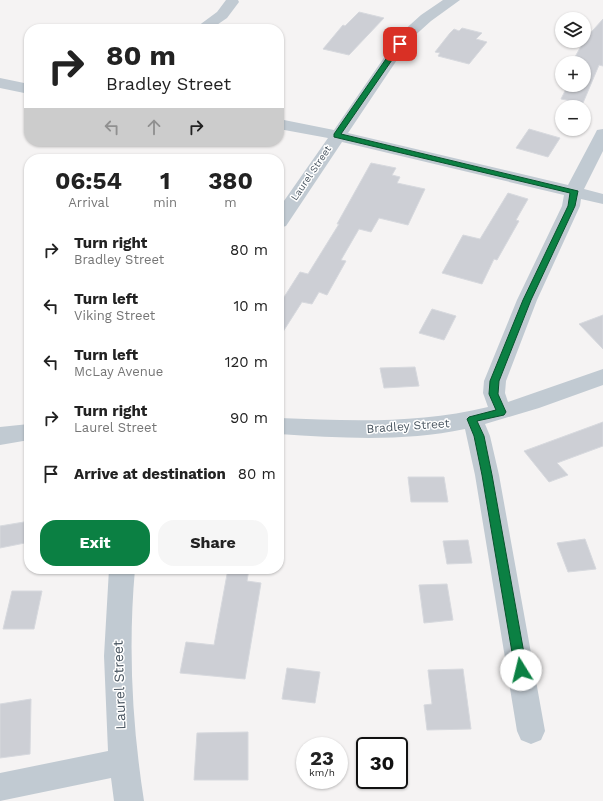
<!DOCTYPE html>
<html lang="en">
<head>
<meta charset="utf-8">
<style>
	body { margin:0; font-family:"Work Sans",sans-serif; background:#f6f6f6; color:#222; height:100vh; display:flex; flex-direction:column; font-size:15px; white-space:nowrap }
	* { box-sizing:border-box; margin:0 }
	p { font-size:13px; color:#767676 }
	.icon { flex:none; width:22px; height:22px; fill:none; stroke:currentColor; stroke-width:2; stroke-linecap:round; stroke-linejoin:round }
	.map { position:relative; flex:1; overflow:hidden }
	.sheet { position:absolute; left:24px; top:154px; width:260px; height:420px; display:flex; flex-direction:column; background:#fff; border-radius:16px; box-shadow:0 1px 3px #0004 }
	.sheet>* { flex:none }
	.hud { position:absolute; left:24px; top:24px; width:260px; height:122px; border-radius:16px; box-shadow:0 1px 3px #0004; background:#fff; color:#222; overflow:hidden }
	.controls { position:absolute; left:555px; top:12px; display:grid; gap:8px }
	.controls a { display:grid; place-items:center; width:36px; height:36px; border-radius:50%; background:#fff; box-shadow:0 1px 3px #0004; font-size:20px }
	.speed { position:absolute; left:296px; top:737px; display:flex; gap:8px; font-size:20px; font-weight:700; text-align:center }
	.speed>* { display:grid; place-content:center; width:52px; height:52px; border-radius:50%; background:#fff; box-shadow:0 1px 3px #0004; line-height:1 }
	.speed small { font-size:10px; font-weight:400 }
	.speed .limit { border:2px solid #111; border-radius:6px; background:#fff; color:#111 }
	.pin { position:absolute; display:grid; place-items:center; width:34px; height:34px; color:#fff; margin:-17px; border-radius:8px; box-shadow:0 2px 6px #0006 }
	.me { position:absolute; width:44px; margin:-22px; rotate:351deg; stroke-linejoin:round; filter:drop-shadow(0 0 3px #0008) }
	.turn { display:flex; align-items:center; gap:14px; height:84px; padding:0 16px; font-size:18px }
	.turn .icon { width:52px; height:52px; stroke-width:2.5 }
	.turn b { display:block; font-size:28px; line-height:34px }
	.lanes { display:flex; align-items:center; height:38px; padding:0 16px; background:#0003; justify-content:center; gap:20px; direction:ltr }
	.lanes .off { opacity:.35 }
	.eta { display:flex; justify-content:space-evenly; align-items:center; height:68px; text-align:center }
	.eta b { font-size:24px; font-weight:700; line-height:28px }
	.cta { display:flex; gap:8px; margin-top:auto; padding:8px 16px }
	.cta a { flex:1; height:46px; border-radius:16px; background:#0b8043; color:#fff; font-size:16px; font-weight:700; line-height:46px; text-align:center }
	.cta a+a { background:#f6f6f6; color:#222 }
	ul { padding:0; list-style:none }
	li { display:flex; align-items:center; gap:12px; height:56px; padding:0 16px }
	li div { flex:1 }
	li b { display:block; font-size:15px }
	li em { font-style:normal }
	.map>svg:first-child { display:block }
	.building { fill:#cdcfd5; stroke:#d7d9de }
	.lines { fill:none; stroke-linecap:round; stroke-linejoin:round }
	.minor { fill:#c1cad2; fill-rule:evenodd }
	.route { fill:#0b8043; stroke:#07532c }
	.labels { text-anchor:middle; dominant-baseline:central; stroke-width:3; stroke-linejoin:round; paint-order:stroke }
	.far-street-label { font-size:10px; fill:#4a5661; stroke:#fff }
	.street-label { font-size:12px; fill:#4a5661; stroke:#fff }
	.near-street-label { font-size:14px; fill:#4a5661; stroke:#fff }
</style>
</head>
<body>
<div class="map">
<svg width="603" height="801" viewBox="0 0 603 801">
	<rect width="100%" height="100%" fill="#f5f3f3"/>
	<g class="building">
		<polygon points="359,12 384,18 349,55 323,49 343,25 345,26"/>
		<polygon points="603,19 603,66 599,65 583,103 561,99 568,85 584,85 584,63 578,63 580,58 575,57 585,39"/>
		<polygon points="462,28 482,33 476,39 487,42 469,64 438,56 440,53 435,52 450,33 454,29 459,31"/>
		<polygon points="529,129 560,138 548,157 516,148"/>
		<polygon points="371,163 396,168 392,175 400,177 397,183 425,189 408,225 379,218 371,232 359,229 341,260 346,261 327,295 319,292 312,304 302,302 279,338 279,305 300,272 308,274 339,224 337,224"/>
		<polygon points="508,193 528,199 516,220 519,221 497,260 494,259 482,284 442,273 463,235 480,239"/>
		<polygon points="432,309 456,316 444,340 419,333"/>
		<polygon points="603,315 603,349 579,324"/>
		<polygon points="415,367 419,386 384,388 380,368"/>
		<polygon points="603,422 603,446 557,463 568,475 549,482 524,451"/>
		<polygon points="408,477 444,477 448,502 411,502"/>
		<polygon points="24,522 25,543 0,548 0,526"/>
		<polygon points="585,539 596,569 568,572 557,543"/>
		<polygon points="468,540 472,563 447,564 443,541"/>
		<polygon points="228,569 249,569 247,581 261,583 245,679 180,673 186,642 214,645"/>
		<polygon points="447,584 453,620 424,623 419,585"/>
		<polygon points="12,591 42,591 34,629 3,629"/>
		<polygon points="287,668 320,672 315,703 282,699"/>
		<polygon points="463,669 471,729 427,730 424,705 432,704 428,670"/>
		<polygon points="31,699 30,754 0,758 0,704"/>
		<polygon points="248,732 248,780 194,780 197,733"/>
	</g>
	<g class="lines">
		<g class="minor">
			<polygon points="226,0 238,0 239,2 227,18 211,29 194,29 217,12"/>
			<path d="M443,0H460L431,21L411,39L348,133L568,185L595,134L597,130L603,129V151L584,189L603,194V204L581,199L580,206L537,300L506,381L505,393L508,402L603,369V385L539,408L485,424L490,436L499,475L545,731L541,740L531,744L521,740L517,731L475,475L465,429C404,442 341,438 279,434V418C349,421 419,424 488,407L483,393L484,381L517,300L562,206L564,195L342,142L286,226L279,228V208L328,138L279,129V119L334,130L401,33L421,15Z"/>
			<polygon points="0,78 29,84 29,94 0,88"/>
			<polygon points="29,424 29,440 0,445 0,427"/>
			<path d="M109,569H135C128,647 132,724 144,801H114L111,778L0,801V773L108,751L104,656Z"/>
		</g>
	</g>
	<polygon class="route" points="400,42 403,44 341,134 578,191 575,206 531,300 499,381 498,394 506,412 504,415 477,421 484,436 492,475 527,670 525,673 521,675 517,673 515,670 482,475 474,436 467,419 469,417 496,410 489,394 490,381 523,300 568,206 570,193 334,137 334,134 397,43"/>
	<g class="labels">
		<g class="far-street-label">
			<text transform="translate(311 173) rotate(-56)">Laurel Street</text>
		</g>
		<g class="street-label">
			<text transform="translate(408 426) rotate(-4)">Bradley Street</text>
		</g>
		<g class="near-street-label">
			<text transform="translate(119 685) rotate(-92)">Laurel Street</text>
		</g>
	</g>
</svg>
<div class="controls">
<a><svg class="icon" aria-label="layers" viewBox="0 0 24 24"><path d="M12 4l9 5-9 5-9-5zM3 14l9 5 9-5"/></svg></a>
<a>+</a>
<a>−</a>
</div>
<div class="speed"><div>23<small>km/h</small></div><div class="limit">30</div></div>
<div class="pin" style="left:400px;top:44px;background:#d93025"><svg class="icon" aria-label="arrive" viewBox="0 0 24 24"><path d="M6 21V4h12l-3 4 3 4H6"/></svg></div>
<svg class="me" style="left:521px;top:670px" viewBox="-20 -20 40 40"><circle r="19" fill="#fff"/><path d="M0-13L10 11 0 6-10 11z" fill="#0b8043"/></svg>
<div class="hud">
<div class="turn"><svg class="icon" aria-label="right" viewBox="0 0 24 24"><path d="M7 20v-9h11M14 6l5 5-5 5"/></svg><div><b>80 m</b>Bradley Street</div></div>
<div class="lanes"><svg class="icon off" aria-label="left" viewBox="0 0 24 24"><path d="M17 20v-9H6M10 6l-5 5 5 5"/></svg><svg class="icon off" aria-label="ahead" viewBox="0 0 24 24"><path d="M12 20V5M6 11l6-6 6 6"/></svg><svg class="icon" aria-label="right" viewBox="0 0 24 24"><path d="M7 20v-9h11M14 6l5 5-5 5"/></svg></div>
</div>
<section class="sheet">
<div class="eta">
<div><b>06:54</b><p>Arrival</p></div>
<div><b>1</b><p>min</p></div>
<div><b>380</b><p>m</p></div>
</div>
<ul>
<li><svg class="icon" aria-label="right" viewBox="0 0 24 24"><path d="M7 20v-9h11M14 6l5 5-5 5"/></svg><div><b>Turn right</b><p>Bradley Street</p></div><em>80 m</em></li>
<li><svg class="icon" aria-label="left" viewBox="0 0 24 24"><path d="M17 20v-9H6M10 6l-5 5 5 5"/></svg><div><b>Turn left</b><p>Viking Street</p></div><em>10 m</em></li>
<li><svg class="icon" aria-label="left" viewBox="0 0 24 24"><path d="M17 20v-9H6M10 6l-5 5 5 5"/></svg><div><b>Turn left</b><p>McLay Avenue</p></div><em>120 m</em></li>
<li><svg class="icon" aria-label="right" viewBox="0 0 24 24"><path d="M7 20v-9h11M14 6l5 5-5 5"/></svg><div><b>Turn right</b><p>Laurel Street</p></div><em>90 m</em></li>
<li><svg class="icon" aria-label="arrive" viewBox="0 0 24 24"><path d="M6 21V4h12l-3 4 3 4H6"/></svg><div><b>Arrive at destination</b></div><em>80 m</em></li>
</ul>
<div class="cta"><a>Exit</a><a>Share</a></div>
</section>
</div>
</body>
</html>
